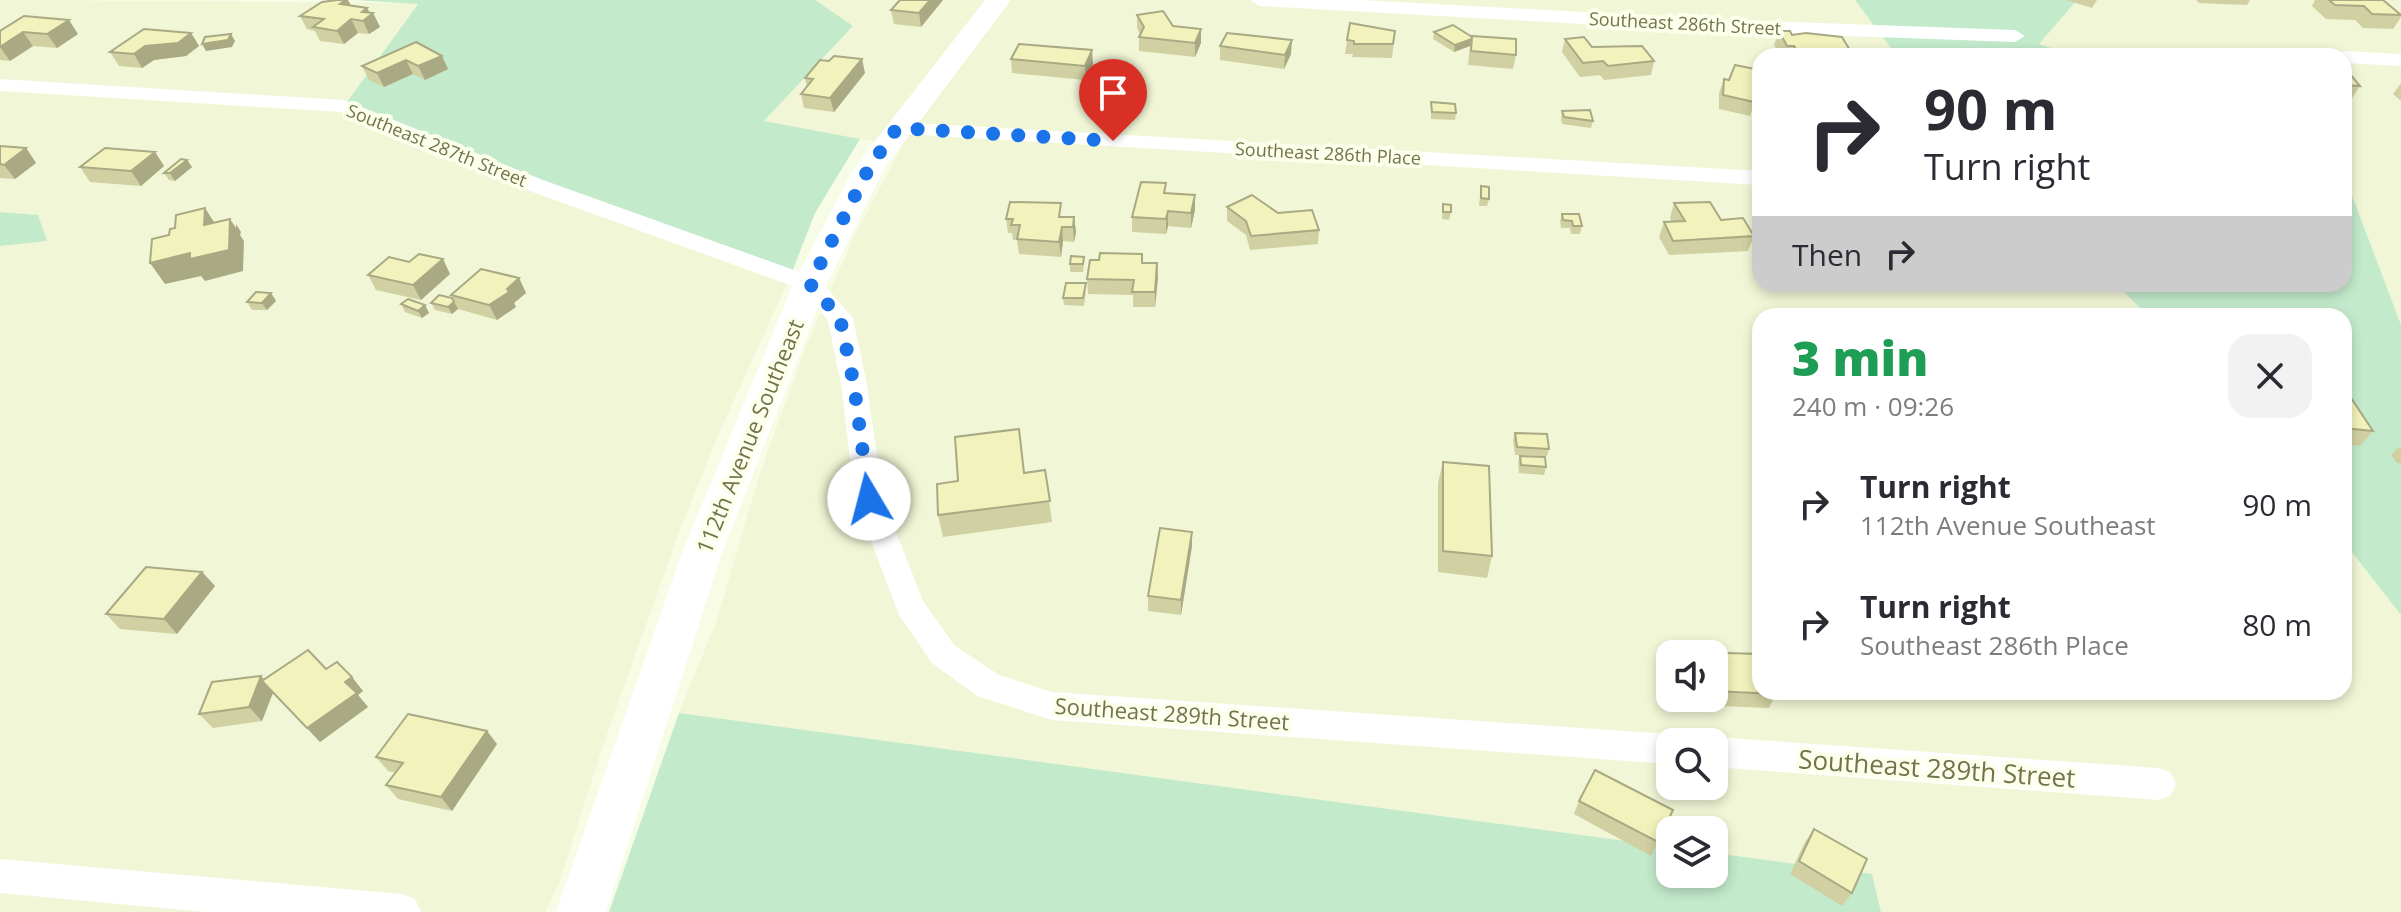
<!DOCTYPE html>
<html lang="en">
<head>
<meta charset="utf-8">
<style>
	body { margin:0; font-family:"Open Sans",sans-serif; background:#f2f2f3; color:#2b2b33; height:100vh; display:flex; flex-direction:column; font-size:30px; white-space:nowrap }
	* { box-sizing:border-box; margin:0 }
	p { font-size:26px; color:#7c7c81 }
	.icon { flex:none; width:44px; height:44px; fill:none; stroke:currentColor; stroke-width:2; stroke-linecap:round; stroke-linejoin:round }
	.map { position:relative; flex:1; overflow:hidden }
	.drawer { position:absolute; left:1752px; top:308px; width:600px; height:392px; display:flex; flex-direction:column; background:#fff; border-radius:24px; box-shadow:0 4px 12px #0003 }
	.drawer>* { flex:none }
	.top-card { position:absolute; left:1752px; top:48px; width:600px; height:244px; border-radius:24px; box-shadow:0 4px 12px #0003; background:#fff; color:#2b2b33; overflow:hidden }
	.fabs { position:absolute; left:1656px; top:640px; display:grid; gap:16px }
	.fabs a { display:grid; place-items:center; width:72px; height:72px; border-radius:16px; background:#fff; box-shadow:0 4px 12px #0003; font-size:40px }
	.pin { position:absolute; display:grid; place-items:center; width:68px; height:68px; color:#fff; margin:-82px -34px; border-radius:50% 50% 50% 0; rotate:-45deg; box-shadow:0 0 8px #0007 }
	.pin .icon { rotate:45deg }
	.me { position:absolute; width:88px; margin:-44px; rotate:352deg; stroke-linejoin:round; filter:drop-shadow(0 0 6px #0008) }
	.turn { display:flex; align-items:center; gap:28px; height:168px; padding:0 40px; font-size:36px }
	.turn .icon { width:104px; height:104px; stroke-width:2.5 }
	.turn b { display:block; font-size:56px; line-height:68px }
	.then { display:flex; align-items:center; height:76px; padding:0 40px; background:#0003; gap:16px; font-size:30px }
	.round { display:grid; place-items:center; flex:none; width:84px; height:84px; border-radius:24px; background:#f2f2f3 }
	.overview { display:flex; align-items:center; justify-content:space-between; height:136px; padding:0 40px }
	h1 { font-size:48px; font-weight:800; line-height:60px; color:#1e9e55 }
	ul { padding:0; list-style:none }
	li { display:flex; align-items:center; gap:24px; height:120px; padding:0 40px }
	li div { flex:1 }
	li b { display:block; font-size:30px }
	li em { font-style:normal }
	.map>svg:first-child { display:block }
	.residential { fill:#f1f6d6; fill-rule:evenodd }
	.green { fill:#c3eacb }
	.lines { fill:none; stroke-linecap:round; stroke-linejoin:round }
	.street { fill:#fff; fill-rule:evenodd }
	.secondary { fill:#fff; fill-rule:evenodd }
	.wall { fill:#d0d0a2 }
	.shaded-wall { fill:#a9a984 }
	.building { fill:#f2f2bc; stroke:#a9a984; stroke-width:2 }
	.route { stroke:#1a73e8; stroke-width:14; stroke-dasharray:0 25.2 }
	.labels { text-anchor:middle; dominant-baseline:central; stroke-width:8; stroke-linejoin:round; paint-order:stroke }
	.far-street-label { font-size:18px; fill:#75734a; stroke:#fbffeb }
	.street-label { font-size:22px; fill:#75734a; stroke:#fbffeb }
	.near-street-label { font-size:26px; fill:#75734a; stroke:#fbffeb }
</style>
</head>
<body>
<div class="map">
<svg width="2401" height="912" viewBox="0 0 2401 912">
	<rect width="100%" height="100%" fill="#f7fce5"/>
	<g class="residential">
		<polygon points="0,0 418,3 344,106 790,277 718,435 679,532 602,748 559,883 545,912 0,912 0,246 46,241 38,215 0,212"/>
		<path d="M815,0H1855L1897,56H1760V284H2116L2148,316H1760V692H2344V542L2401,615V912H1881L1872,874L1714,853V830H1670V847L679,713L717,620L759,476L806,346L853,239L902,146L763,122L853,27ZM1670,654H1714V698H1670ZM1670,742H1714V786H1670Z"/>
		<polygon points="2077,0 2401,0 2401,325 2344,174 2344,56 2076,56 2039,44"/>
	</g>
	<g class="green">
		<polygon points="356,0 815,0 853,26 764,121 860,139 815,213 790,277 344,106 418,4"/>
		<polygon points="1855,0 2077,0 2039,44 2076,56 1897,56"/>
		<polygon points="2344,174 2401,325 2401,615 2344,542 2344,316 2148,316 2116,284 2344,284"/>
		<polygon points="0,212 38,215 47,241 0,246"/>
		<polygon points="679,713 1670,847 1670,874 1714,874 1714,853 1872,874 1881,912 609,912"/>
	</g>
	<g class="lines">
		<g class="street">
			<polygon points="1250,0 1361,0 1711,19 2015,30 2025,36 2015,42 1711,31 1259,6"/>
			<polygon points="2281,48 2324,50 2334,56 2273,56 2274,50"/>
			<polygon points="2344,51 2401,54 2401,66 2344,63 2344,56 2335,56"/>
			<polygon points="0,79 344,100 543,180 819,279 853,318 867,385 883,499 923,601 954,645 999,675 1052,692 1670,734 1684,742 1670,742 1670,764 1052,720 977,696 932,663 899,615 855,499 841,385 828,320 801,289 527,190 341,112 0,91"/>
			<polygon points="897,122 1760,171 1760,185 889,133 886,128 889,123"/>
			<polygon points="1714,737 2159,768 2171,773 2176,784 2171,795 2159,800 1714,767 1714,742 1702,742"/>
			<polygon points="0,859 402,894 415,899 421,912 205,912 0,893"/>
		</g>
		<polygon class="secondary" points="985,0 1011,0 883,170 827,284 722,553 606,912 556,912 682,553 793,284 854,168"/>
	</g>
	<g class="wall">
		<polygon points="348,0 351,6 367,8 370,13 373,13 380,27 369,34 358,33 344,44 320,41 315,31 307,29 300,16"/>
		<polygon points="943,0 921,27 894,24 891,10"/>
		<polygon points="2066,0 2097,0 2092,8"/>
		<polygon points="2196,0 2250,0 2247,5 2199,3"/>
		<polygon points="2315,0 2383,0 2401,14 2401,17 2393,29 2363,28 2355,20 2326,19 2312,6"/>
		<polygon points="1137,15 1173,26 1201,43 1195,57 1139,51 1139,37 1140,34 1137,28"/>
		<polygon points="0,31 78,34 57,48 33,46 10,61 0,60"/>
		<polygon points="1395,31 1392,58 1352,57 1353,54 1345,54 1347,40"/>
		<polygon points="1779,31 1792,35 1851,52 1850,56 1780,56 1774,45"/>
		<polygon points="1434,32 1472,37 1516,55 1513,69 1468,65 1470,46 1454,52 1433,39"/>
		<polygon points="191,33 199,46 186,56 154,60 142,68 119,66 110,52"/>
		<polygon points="1565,39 1592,47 1654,61 1651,75 1604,80 1600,75 1580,77 1562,52"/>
		<polygon points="416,42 448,69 425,80 413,74 384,87 369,80 362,66"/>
		<polygon points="1220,46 1291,54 1284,69 1220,60"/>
		<polygon points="1011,59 1093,64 1086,80 1012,73"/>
		<polygon points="829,61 865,73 834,112 804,108 801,94 807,87 805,78"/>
		<polygon points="2344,67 2360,86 2351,100 2344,100"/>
		<polygon points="1724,79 1760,85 1750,116 1719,109 1719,93"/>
		<polygon points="2401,83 2401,101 2393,94"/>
		<polygon points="1431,102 1456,113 1455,120 1431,119"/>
		<polygon points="1562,111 1593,121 1591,128 1562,124 1561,118"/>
		<polygon points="0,146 26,148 36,163 15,179 0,178"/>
		<polygon points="155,152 164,166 141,186 90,182 80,167"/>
		<polygon points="187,160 192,167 175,181 169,180 164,173"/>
		<polygon points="1481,186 1489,199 1487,206 1479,206"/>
		<polygon points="1167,193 1195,210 1191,228 1168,226 1166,234 1132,232 1132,217"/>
		<polygon points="1674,203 1721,220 1754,236 1748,251 1669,255 1659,237 1664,222 1672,222 1670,218"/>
		<polygon points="1443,204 1451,212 1449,220 1442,219"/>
		<polygon points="1227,207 1278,213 1319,230 1318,244 1250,250 1246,235 1227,221"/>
		<polygon points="1562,214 1582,226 1580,234 1571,234 1570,228 1561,228 1560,221"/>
		<polygon points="1063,217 1074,217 1076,232 1074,242 1063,241 1061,257 1019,254 1017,240 1013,240 1012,233 1008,233 1006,219"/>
		<polygon points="1143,263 1157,263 1158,278 1155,307 1133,307 1133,295 1088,294 1087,279"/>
		<polygon points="1070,264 1084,264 1083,272 1070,272"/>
		<polygon points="450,274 421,300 376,290 368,275"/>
		<polygon points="519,278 526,293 514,303 516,307 497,320 458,309 452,314 435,310 431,303 452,298 451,295"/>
		<polygon points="1086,291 1084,306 1064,305 1063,298"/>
		<polygon points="271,293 276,301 267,310 252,310 247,302"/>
		<polygon points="401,304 425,305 429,313 422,318 405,312"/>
		<polygon points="2344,394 2373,431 2360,446 2344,444"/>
		<polygon points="1515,433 1549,449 1547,456 1515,455 1513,440"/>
		<polygon points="2398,448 2401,448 2401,463 2397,463 2391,455"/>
		<polygon points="1520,456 1546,467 1544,475 1519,473 1518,463"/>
		<polygon points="1443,462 1492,556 1487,578 1438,572 1438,483"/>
		<polygon points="1045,470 1052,522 943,537 938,515 1024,473"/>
		<polygon points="1192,532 1192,546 1181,615 1148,611 1148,596"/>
		<polygon points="202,572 215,586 177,634 120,629 106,614"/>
		<polygon points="1692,652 1760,654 1760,692 1776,692 1776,694 1769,708 1696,705 1694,698 1714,698 1714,654 1691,654"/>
		<polygon points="326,669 363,691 358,695 368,707 320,742 273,693 262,721 213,728 199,714 261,676 264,680"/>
		<polygon points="497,744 452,811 398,799 386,785 396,773 388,771 376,757"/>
		<polygon points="1579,801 1658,842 1651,856 1574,814"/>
		<polygon points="1814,829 1852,893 1842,906 1790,874 1805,842"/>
	</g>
	<g class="shaded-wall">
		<polygon points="346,0 348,0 354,12 340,4"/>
		<polygon points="930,0 943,0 921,27 919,13"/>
		<polygon points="367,8 371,15 373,13 380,27 369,34 363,21 362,12"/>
		<polygon points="351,19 358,33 344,44 337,31"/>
		<polygon points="69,20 78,34 57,48 47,34"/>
		<polygon points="1201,29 1201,43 1195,57 1195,43"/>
		<polygon points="23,32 33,46 10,61 0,47"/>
		<polygon points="191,33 199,46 186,56 154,60 142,68 134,54 145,46"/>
		<polygon points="231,34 235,41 232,47 206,51 202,44"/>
		<polygon points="1471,39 1470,46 1454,52 1455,45"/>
		<polygon points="1292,40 1291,54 1284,69 1285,55"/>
		<polygon points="1092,50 1093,64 1086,80 1085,66"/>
		<polygon points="442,56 448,69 425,80 418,66"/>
		<polygon points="862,59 865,73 834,112 830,98"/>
		<polygon points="406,60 413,74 384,87 377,73"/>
		<polygon points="26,148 36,163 15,179 4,165"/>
		<polygon points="155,152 164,166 141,186 131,171"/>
		<polygon points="187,160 192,167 175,181 170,173"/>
		<polygon points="1195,195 1195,210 1191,228 1191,213"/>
		<polygon points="205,208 219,230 230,219 236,228 236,224 241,232 240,235 244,241 243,271 205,281 201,276 165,284 150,263 204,225"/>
		<polygon points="1168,211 1168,226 1166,234 1166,219"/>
		<polygon points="1074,217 1076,232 1074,242 1073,227"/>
		<polygon points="1062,227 1063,241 1061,257 1059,242"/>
		<polygon points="443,259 450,274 421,300 413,285"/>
		<polygon points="1157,263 1158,278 1155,307 1155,292"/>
		<polygon points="519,278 526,293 514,303 516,307 497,320 489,305"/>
		<polygon points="271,293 276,301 267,310 262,303"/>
		<polygon points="454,302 458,309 452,314 448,307"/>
		<polygon points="425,305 429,313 422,318 418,311"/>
		<polygon points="1192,532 1192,546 1181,615 1181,600"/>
		<polygon points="202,572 215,586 177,634 164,619"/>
		<polygon points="261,676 274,690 262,721 249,707"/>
		<polygon points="352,677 363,691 358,695 368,707 320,742 307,728 345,682"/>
		<polygon points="487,731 497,744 452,811 441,797"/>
	</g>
	<g class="building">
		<polygon points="337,0 346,0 340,4 367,8 362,12 373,13 363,21 351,19 337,31 313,27 324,19 300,16 322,2"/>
		<polygon points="900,0 930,0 919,13 891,10"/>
		<polygon points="2329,0 2383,0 2401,15 2372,14 2364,6 2335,5"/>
		<polygon points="1163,11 1173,26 1201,29 1195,43 1139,37 1144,27 1137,15"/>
		<polygon points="24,16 69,20 47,34 23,32 0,47 0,31"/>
		<polygon points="1350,23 1395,31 1393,44 1354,44 1354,41 1347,40"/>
		<polygon points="1453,25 1472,37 1472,39 1455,45 1434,32"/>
		<polygon points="144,29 191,33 178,43 145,46 134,54 110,52"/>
		<polygon points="1779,31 1790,31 1792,35 1806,33 1842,37 1851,52 1798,53 1794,46 1787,46"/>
		<polygon points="1227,33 1292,40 1285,55 1220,46"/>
		<polygon points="231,34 228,40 202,44 205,37"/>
		<polygon points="1472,36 1516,39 1516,55 1471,51"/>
		<polygon points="1584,37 1592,47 1642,46 1654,61 1608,66 1603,61 1583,63 1565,39"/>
		<polygon points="416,42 442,56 418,66 406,60 377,73 362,66"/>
		<polygon points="1019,44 1092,50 1085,66 1011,59"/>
		<polygon points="834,56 862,59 830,98 801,94 813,79 805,78 820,60 829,61"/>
		<polygon points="1735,65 1760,70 1760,85 1754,102 1723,95 1724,79 1729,80"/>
		<polygon points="2344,67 2360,86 2344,85"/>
		<polygon points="1431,102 1455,104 1456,113 1432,112"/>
		<polygon points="1590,110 1593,121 1564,117 1562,111"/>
		<polygon points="0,146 26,148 4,165 0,164"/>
		<polygon points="105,148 155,152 131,171 80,167"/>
		<polygon points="181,159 187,160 170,173 164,173"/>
		<polygon points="1141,182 1166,183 1164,193 1195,195 1191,213 1168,211 1166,219 1132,217"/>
		<polygon points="1481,186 1489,187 1489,199 1481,198"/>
		<polygon points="1252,195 1278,213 1312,210 1319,230 1251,236 1246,221 1227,207"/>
		<polygon points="1010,202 1061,203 1059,217 1074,217 1073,227 1062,227 1059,242 1017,239 1020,225 1011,225 1013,219 1006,219"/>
		<polygon points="1710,202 1721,220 1743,218 1754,236 1673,241 1664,222 1685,221 1674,203"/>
		<polygon points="1443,204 1451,205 1451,212 1443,212"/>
		<polygon points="205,208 204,225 230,219 229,250 190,259 190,253 150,263 152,239 169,235 170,229 175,228 176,215"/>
		<polygon points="1562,214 1579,214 1582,226 1573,226 1572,221 1563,220"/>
		<polygon points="1100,253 1142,254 1142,263 1157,263 1155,292 1132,292 1134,280 1087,279 1090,260 1099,260"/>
		<polygon points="419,254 443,259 413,285 368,275 389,257 409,262"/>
		<polygon points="1071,256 1084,257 1083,264 1070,264"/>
		<polygon points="481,269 519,278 507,289 509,292 489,305 451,295"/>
		<polygon points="1066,283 1086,283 1083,298 1063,298"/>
		<polygon points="256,292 271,293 262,303 247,302"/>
		<polygon points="439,295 452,298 454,302 448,307 431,303"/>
		<polygon points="408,299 425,305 418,311 401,304"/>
		<polygon points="2344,394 2349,395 2373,431 2344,428"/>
		<polygon points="1019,429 1024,473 1045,470 1050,501 938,515 937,484 958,481 955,437"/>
		<polygon points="1515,433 1547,434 1549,449 1517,447"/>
		<polygon points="1520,456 1545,457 1546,467 1521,465"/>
		<polygon points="1443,462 1489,466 1492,556 1443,551"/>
		<polygon points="1160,528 1192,532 1181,600 1148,596"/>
		<polygon points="146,567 202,572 164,619 106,614"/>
		<polygon points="308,650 326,669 337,662 352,677 345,682 357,693 307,728 262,681"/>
		<polygon points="1692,652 1760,654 1760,692 1776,692 1776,694 1714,691 1714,654 1693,654"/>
		<polygon points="261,676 249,707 199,714 212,682"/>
		<polygon points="408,714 487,731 441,797 386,785 403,763 376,757"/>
		<polygon points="1595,770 1673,810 1658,842 1579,801"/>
		<polygon points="1814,829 1867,859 1852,893 1799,861"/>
	</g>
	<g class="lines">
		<polyline class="route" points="869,499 854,385 840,318 810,284 869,168 897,128 1113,141"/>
	</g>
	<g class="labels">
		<g class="far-street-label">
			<text transform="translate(1685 23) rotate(3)">Southeast 286th Street</text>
			<text transform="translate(437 145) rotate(22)">Southeast 287th Street</text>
			<text transform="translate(1328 153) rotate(3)">Southeast 286th Place</text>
		</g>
		<g class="street-label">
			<text transform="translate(749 436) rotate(-68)">112th Avenue Southeast</text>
			<text transform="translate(1172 713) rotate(4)">Southeast 289th Street</text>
		</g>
		<g class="near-street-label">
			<text transform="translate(1937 768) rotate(4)">Southeast 289th Street</text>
		</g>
	</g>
</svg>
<div class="fabs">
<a><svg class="icon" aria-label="sound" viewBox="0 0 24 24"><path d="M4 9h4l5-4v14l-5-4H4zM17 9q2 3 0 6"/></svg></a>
<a><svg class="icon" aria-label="search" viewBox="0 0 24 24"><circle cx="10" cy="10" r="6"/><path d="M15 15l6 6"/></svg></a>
<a><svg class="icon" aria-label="layers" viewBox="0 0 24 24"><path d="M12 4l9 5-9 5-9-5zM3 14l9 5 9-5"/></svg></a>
</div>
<div class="pin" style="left:1113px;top:141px;background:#d93025"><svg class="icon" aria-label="arrive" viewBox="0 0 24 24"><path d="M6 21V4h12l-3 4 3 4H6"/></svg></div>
<svg class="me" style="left:869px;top:499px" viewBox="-20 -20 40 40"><circle r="19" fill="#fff"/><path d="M0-13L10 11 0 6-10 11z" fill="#1a73e8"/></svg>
<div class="top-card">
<div class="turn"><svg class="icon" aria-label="right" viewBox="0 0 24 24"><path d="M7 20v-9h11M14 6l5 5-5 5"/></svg><div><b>90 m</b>Turn right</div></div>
<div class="then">Then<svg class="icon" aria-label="right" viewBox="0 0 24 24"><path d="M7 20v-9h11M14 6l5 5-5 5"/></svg></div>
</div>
<section class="drawer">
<div class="overview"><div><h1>3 min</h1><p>240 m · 09:26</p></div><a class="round"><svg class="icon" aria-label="close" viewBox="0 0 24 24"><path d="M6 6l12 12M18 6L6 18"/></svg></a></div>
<ul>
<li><svg class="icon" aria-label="right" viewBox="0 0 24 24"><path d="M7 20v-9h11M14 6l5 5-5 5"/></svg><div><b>Turn right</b><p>112th Avenue Southeast</p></div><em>90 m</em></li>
<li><svg class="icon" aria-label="right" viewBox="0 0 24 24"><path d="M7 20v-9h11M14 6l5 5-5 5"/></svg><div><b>Turn right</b><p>Southeast 286th Place</p></div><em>80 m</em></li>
</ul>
</section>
</div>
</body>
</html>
